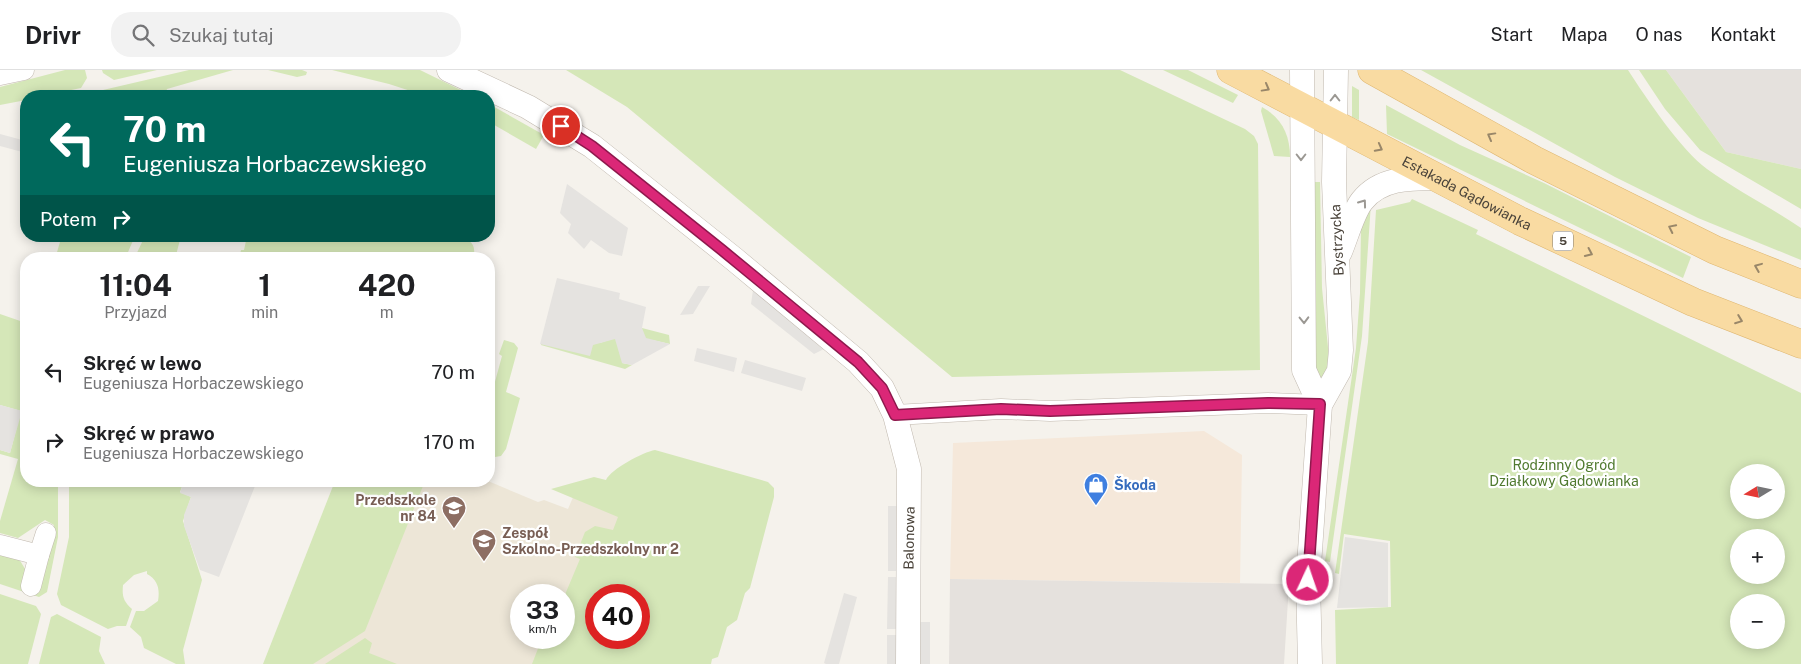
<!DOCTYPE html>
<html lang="pl">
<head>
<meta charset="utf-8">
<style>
	body { margin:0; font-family:"Public Sans",sans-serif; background:#f2f2f2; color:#202124; height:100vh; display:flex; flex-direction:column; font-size:19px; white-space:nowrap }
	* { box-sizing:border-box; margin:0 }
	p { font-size:16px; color:#757577 }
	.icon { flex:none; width:28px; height:28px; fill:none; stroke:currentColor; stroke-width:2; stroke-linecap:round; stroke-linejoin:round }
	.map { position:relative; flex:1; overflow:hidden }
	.drawer { position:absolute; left:20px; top:182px; width:475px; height:235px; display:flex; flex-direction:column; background:#fff; border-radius:20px; box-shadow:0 2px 12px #0003 }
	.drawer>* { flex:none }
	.guide { position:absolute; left:20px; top:20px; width:475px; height:152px; border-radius:20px; box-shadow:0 2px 12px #0003; background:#00695c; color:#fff; overflow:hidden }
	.needle { width:32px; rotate:260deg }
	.buttons { position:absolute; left:1730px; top:394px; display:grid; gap:10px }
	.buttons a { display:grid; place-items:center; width:55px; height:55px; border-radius:50%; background:#fff; box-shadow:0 2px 12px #0003; font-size:25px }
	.speed { position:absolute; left:510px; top:514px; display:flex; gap:10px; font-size:25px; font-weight:700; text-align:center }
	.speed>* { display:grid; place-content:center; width:65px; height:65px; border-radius:50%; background:#fff; box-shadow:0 2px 12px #0003; line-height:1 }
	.speed small { font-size:12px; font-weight:400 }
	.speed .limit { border:8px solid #d22; background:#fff; color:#111 }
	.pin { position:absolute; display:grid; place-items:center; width:42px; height:42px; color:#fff; margin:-21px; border:2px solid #fff; border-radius:50%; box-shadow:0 1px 5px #0007 }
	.me { position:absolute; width:55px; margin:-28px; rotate:3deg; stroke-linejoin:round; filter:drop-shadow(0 0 4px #0008) }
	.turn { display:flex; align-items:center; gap:18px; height:105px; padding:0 20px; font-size:22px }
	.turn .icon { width:65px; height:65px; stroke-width:2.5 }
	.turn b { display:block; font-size:35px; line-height:42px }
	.then { display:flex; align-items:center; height:48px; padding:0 20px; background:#0003; gap:10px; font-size:19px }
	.eta { display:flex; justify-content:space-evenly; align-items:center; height:85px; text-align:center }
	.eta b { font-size:30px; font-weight:700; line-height:35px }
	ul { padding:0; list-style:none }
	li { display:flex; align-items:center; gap:15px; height:70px; padding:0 20px }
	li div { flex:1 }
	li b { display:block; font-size:19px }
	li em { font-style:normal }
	header { display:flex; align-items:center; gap:30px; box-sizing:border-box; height:70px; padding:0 25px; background:#fff; border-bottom:1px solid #e0e0e0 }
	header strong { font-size:24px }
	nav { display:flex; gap:28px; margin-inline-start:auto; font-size:18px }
	.search { width:350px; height:45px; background:#f2f2f2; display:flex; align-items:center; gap:12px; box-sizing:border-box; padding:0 18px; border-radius:20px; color:#757577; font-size:19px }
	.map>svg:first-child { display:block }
	.commercial { fill:#f5e8da }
	.industrial { fill:#e5e1dd }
	.education { fill:#ede6d7; fill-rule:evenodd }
	.green { fill:#d5e7b8; fill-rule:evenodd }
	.parking { fill:#e5e3e0 }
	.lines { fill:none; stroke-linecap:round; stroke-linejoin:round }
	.minor-casing { stroke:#c1b9af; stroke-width:21 }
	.tertiary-casing { stroke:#c1b9af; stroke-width:25 }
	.primary-casing { stroke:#dfb771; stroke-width:29 }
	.minor { stroke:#fff; stroke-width:20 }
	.tertiary { stroke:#fff; stroke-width:24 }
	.primary { stroke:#f9dba2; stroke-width:28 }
	.oneway { stroke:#998769 }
	.oneway2 { stroke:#9b9893 }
	.route-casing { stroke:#8e194d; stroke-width:12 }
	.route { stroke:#db2777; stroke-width:9 }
	.labels { text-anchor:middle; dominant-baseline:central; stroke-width:4.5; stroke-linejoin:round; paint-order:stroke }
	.shield { fill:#fff; stroke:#807b75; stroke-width:1 }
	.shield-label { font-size:12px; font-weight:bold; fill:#4a433a }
	.street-label { font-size:14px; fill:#4a433a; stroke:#fff }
	.park-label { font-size:14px; fill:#507a2f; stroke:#fff }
	.shop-label { font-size:14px; font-weight:bold; fill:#366cbe; stroke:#fff; text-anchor:start }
	.education-label { font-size:14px; font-weight:bold; fill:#785e54; stroke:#fff; text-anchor:end }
</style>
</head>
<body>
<header>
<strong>Drivr</strong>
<div class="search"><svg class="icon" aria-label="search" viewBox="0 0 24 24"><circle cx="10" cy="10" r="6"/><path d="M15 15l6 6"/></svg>Szukaj tutaj</div>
<nav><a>Start</a><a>Mapa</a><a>O nas</a><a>Kontakt</a></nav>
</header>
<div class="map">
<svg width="1801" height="594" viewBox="0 0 1801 594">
	<rect width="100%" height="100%" fill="#f5f2ec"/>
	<polygon class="commercial" points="1204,361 1242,385 1240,513 950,509 953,373"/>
	<g class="industrial">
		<polygon points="1666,0 1801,0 1801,99 1726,82"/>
		<polygon points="950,509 1289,514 1284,594 949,594"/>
	</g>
	<path class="education" d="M347,411H488L538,432L544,430L568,439L579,413L620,430L653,479L650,594H288ZM521,525H564V568H521ZM596,525H639V568H596Z"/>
	<g class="green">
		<polygon points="65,0 85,0 87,8 81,18 42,26 26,26 26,30 0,35 0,17"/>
		<polygon points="102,0 157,0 114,10 103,3"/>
		<polygon points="189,0 233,0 167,19 165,26 99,26 103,20"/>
		<polygon points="268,0 302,0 307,2 306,5 297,7"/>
		<polygon points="332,0 420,0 473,26 426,26 389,14"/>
		<polygon points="566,0 1120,0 1245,59 1254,66 1258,74 1260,300 952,307 627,37"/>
		<polygon points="1163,0 1188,0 1238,25 1233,33"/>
		<path d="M1421,0H1628C1646,28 1681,80 1707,99C1736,120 1770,137 1801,158V190L1698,148L1615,107Z"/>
		<polygon points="1639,0 1666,0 1726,82 1801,99 1801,139 1700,80 1665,39"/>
		<polygon points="1352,16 1359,20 1359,50 1352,47"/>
		<polygon points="489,34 544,65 536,79 489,52"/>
		<polygon points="1386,35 1460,75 1544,113 1691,187 1683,208 1387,64"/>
		<path d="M1262,37C1282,48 1290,65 1290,87L1274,86L1261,41Z"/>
		<polygon points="1312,112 1320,112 1322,218 1329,287 1328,305 1316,313"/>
		<path d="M1412,129L1478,160L1476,164L1801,323V594H1336L1335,540L1391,537L1390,471L1344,464L1339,504L1335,503L1368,272L1376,140L1410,132ZM1739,402H1776V440H1739ZM1739,468H1776V505H1739ZM1739,532H1776V570H1739Z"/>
		<polygon points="1371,133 1362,266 1330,492 1325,491 1356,278 1360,223 1361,156"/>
		<polygon points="74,166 135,166 125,189 55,189 60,172"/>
		<polygon points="145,166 181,166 175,189 134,189"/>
		<path d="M247,166H457C471,170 477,174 473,189H239L241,180H244Z"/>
		<polygon points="0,244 26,253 26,411 58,411 58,467 47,522 39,527 0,514 0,481 19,489 38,520 54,455 45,450 18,468 0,463 0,451 18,389 0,384 0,380 10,383 21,341 0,335"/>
		<polygon points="599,252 600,273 642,258 669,265 670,274 652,270 622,293 632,295 625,299 541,275 542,271"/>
		<polygon points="504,270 514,273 518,278 506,322 520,328 506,379 501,386 489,388 489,318 493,319 502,286 499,284"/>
		<path d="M655,380L768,412L774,418V427L750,518L745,523L737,550L727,557L718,587L712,589L711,594H532L539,576L530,571L531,568H564V536L566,530L564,527L580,489L575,487L585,462L595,456L613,460L618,447L551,419L594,407L606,410C611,399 643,382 655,380ZM596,525H639V568H596Z"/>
		<path d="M69,411H184L180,422L191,427L183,451L202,510L183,580L185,594H176L144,578L141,567L130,557L136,541H144L158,531C160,519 158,510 147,504V501L134,505L123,515C122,526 123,531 132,539L126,556H117L108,559L61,535L57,524L69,467Z"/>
		<polygon points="335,411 425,411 365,561 313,594 263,594"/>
		<polygon points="0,524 36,536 41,544 28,594 0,594"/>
		<polygon points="57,544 101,567 99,581 105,594 39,594 51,547"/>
		<polygon points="365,568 372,573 369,583 397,594 325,594"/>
	</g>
	<g class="parking">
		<polygon points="0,64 26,71 26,83 0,76"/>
		<polygon points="567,114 628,158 622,186 609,183 591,170 584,179 568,163 571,154 560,143"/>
		<polygon points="557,208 620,223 619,229 646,237 642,258 646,268 670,274 632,295 622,293 615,269 593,275 590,286 540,274"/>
		<polygon points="698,216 710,216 693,244 680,245"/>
		<polygon points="753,220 826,278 814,284 751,234"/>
		<polygon points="697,278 737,288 734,302 694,291"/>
		<polygon points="745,290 806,308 802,321 741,303"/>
		<polygon points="0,335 22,341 10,383 0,380"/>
		<polygon points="184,411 257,411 219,507 200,500 184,456 184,445 191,427 180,423"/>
		<rect x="888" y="436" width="13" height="65"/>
		<polygon points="1345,467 1388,473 1388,537 1337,538"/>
		<polygon points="888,507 900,507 900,559 887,559"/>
		<polygon points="844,523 857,527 839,594 826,594 824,593"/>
		<rect x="918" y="552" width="12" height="42"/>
		<rect x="887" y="565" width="13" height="29"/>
	</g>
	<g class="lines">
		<defs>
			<g id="minor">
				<polyline points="0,5 24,0"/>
				<polyline points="895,345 1001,339 1050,341 1268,333 1320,335"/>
				<polyline points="0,475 39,485 31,516"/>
				<polyline points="39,485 46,463"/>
			</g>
			<g id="tertiary">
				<polyline points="449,0 528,37 592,76 734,189 858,292 882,318 895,345 909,399 908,594"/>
				<polyline points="1302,0 1304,300 1320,335"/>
				<path d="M1340,182C1346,168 1353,142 1362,131C1380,108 1409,108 1435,108"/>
				<polyline points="1310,594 1308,510 1320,335 1339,301 1341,280 1334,112 1336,0"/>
			</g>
			<g id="primary">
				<path id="s1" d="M1231,0L1520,151L1693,232L1801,274"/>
				<polyline points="1372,0 1534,90 1715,180 1801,214"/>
			</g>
		</defs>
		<use href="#minor" class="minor-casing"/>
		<use href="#tertiary" class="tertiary-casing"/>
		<use href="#primary" class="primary-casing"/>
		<use href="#minor" class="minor"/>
		<use href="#tertiary" class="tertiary"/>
		<use href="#primary" class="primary"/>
	</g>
	<defs><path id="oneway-chevron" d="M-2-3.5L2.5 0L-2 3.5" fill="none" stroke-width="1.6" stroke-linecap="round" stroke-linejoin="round" transform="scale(1.25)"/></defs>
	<g class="oneway">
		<use href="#oneway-chevron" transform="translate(1266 18) rotate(29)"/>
		<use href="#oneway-chevron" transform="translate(1491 66) rotate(-151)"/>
		<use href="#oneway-chevron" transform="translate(1379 78) rotate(28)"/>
		<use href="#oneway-chevron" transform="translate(1672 158) rotate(-154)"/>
		<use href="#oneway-chevron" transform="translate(1589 183) rotate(25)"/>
		<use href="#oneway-chevron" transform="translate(1758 197) rotate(-158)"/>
		<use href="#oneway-chevron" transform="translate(1739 250) rotate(21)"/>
	</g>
	<g class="oneway2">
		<use href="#oneway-chevron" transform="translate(1335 28) rotate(-90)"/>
		<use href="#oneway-chevron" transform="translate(1301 87) rotate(90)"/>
		<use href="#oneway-chevron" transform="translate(1363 133) rotate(-54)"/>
		<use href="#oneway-chevron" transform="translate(1304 250) rotate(89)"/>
	</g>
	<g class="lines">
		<defs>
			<polyline id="route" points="561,56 592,76 722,180 858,292 882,318 895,345 1001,339 1050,341 1268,333 1320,334 1308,510"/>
		</defs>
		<use href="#route" class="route-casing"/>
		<use href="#route" class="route"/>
	</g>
	<defs>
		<symbol id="shop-pin" viewBox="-11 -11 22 30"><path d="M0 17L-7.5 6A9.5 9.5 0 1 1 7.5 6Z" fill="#3f7fe0" stroke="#fff"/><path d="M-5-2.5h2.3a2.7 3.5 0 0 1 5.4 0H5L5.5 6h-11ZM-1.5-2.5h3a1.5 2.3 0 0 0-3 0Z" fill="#fff"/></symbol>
		<symbol id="school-pin" viewBox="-11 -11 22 30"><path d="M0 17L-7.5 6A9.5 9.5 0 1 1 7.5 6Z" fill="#8d6e63" stroke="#fff"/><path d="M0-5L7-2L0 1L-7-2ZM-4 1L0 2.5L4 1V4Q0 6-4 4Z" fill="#fff"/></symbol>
	</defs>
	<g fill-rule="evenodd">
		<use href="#shop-pin" x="1082" y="401" width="28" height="38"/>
		<use href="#school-pin" x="440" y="424" width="28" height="38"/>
		<use href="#school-pin" x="470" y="457" width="28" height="38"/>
	</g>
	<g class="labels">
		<rect class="shield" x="1553" y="161.5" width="20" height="19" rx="4"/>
		<g class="shield-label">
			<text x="1563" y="171">5</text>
		</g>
		<g class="street-label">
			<text stroke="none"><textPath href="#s1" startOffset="266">Estakada Gądowianka</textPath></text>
			<text transform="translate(1337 170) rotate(-93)">Bystrzycka</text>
			<text transform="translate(909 468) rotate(-89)">Balonowa</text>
		</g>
		<g class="park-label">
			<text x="1564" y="395">Rodzinny Ogród<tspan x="1564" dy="16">Działkowy Gądowianka</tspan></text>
		</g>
		<g class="shop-label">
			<text x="1114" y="415">Škoda</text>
		</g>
		<g class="education-label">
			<text x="436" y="430">Przedszkole<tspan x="436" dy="16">nr 84</tspan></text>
			<text x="502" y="463" text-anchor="start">Zespół<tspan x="502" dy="16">Szkolno-Przedszkolny nr 2</tspan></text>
		</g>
	</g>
</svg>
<div class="buttons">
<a><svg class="needle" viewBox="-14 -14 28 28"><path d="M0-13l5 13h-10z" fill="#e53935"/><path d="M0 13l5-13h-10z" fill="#757577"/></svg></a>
<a>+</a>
<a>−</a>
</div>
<div class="speed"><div>33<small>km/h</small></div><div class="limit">40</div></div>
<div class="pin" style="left:561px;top:56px;background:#d93025"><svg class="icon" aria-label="arrive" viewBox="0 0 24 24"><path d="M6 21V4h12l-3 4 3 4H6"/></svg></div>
<svg class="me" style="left:1308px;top:510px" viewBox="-20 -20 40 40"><circle r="17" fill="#db2777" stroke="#fff" stroke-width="3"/><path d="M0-11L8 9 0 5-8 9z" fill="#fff"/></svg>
<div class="guide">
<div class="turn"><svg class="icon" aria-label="left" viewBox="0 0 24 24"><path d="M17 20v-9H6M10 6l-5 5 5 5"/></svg><div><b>70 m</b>Eugeniusza Horbaczewskiego</div></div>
<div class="then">Potem<svg class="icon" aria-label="right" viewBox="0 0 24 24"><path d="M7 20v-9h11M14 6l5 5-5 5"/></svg></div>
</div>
<section class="drawer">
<div class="eta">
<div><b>11:04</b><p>Przyjazd</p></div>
<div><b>1</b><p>min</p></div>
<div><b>420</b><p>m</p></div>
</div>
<ul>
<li><svg class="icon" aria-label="left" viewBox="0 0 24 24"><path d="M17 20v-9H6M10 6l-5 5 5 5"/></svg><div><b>Skręć w lewo</b><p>Eugeniusza Horbaczewskiego</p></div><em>70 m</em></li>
<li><svg class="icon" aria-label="right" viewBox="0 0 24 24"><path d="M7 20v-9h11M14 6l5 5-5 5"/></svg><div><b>Skręć w prawo</b><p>Eugeniusza Horbaczewskiego</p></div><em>170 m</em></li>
</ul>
</section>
</div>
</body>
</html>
